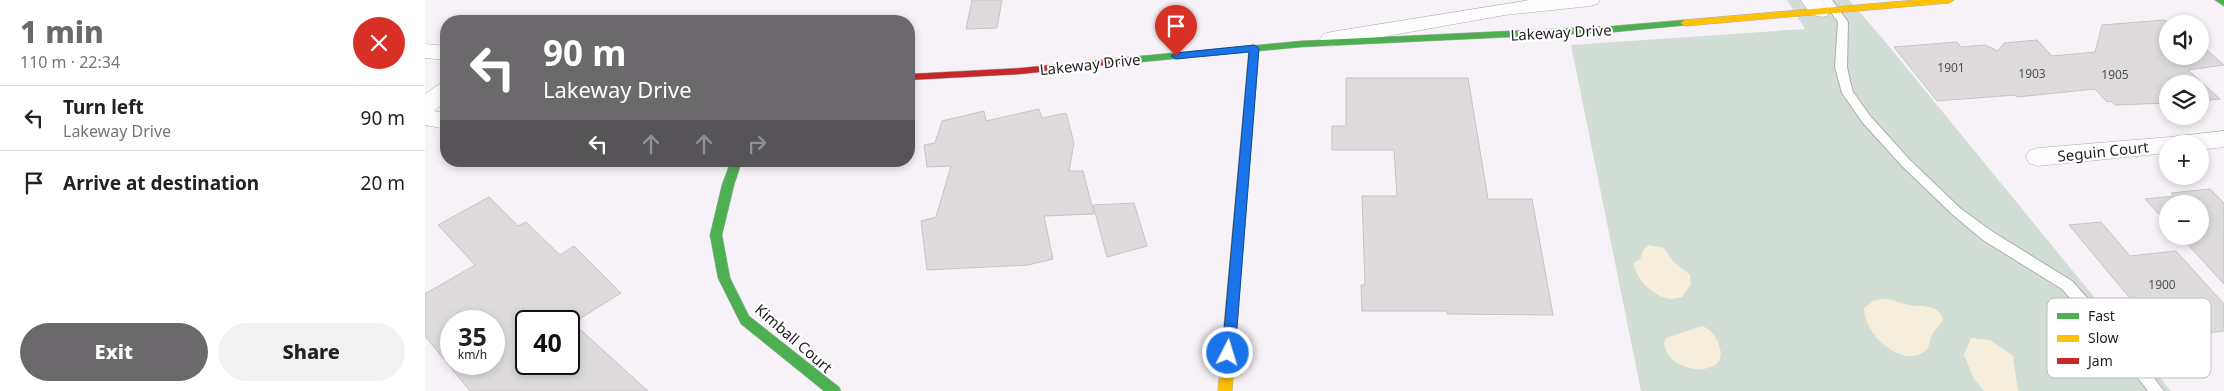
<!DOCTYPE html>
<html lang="en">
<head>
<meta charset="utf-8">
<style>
	body { margin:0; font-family:"Noto Sans",sans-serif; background:#f2f2f2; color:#222; height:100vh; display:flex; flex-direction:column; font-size:19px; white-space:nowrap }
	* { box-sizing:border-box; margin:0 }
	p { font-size:16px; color:#767676 }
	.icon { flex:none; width:28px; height:28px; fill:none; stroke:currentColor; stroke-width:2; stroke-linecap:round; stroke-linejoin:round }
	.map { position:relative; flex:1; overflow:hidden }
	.sheet { display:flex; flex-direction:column; background:#fff; width:425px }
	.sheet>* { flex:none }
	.top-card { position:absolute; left:15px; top:15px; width:475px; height:152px; border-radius:20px; box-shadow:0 2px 8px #0003; background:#6c696d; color:#fff; overflow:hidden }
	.controls { position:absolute; left:1734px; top:15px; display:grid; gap:10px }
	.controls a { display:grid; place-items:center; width:50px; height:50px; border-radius:50%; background:#fff; box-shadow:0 2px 8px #0003; font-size:25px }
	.speed { position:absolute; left:15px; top:310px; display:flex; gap:10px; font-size:25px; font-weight:700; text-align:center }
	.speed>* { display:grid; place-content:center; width:65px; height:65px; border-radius:50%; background:#fff; box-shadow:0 2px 8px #0003; line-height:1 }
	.speed small { font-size:12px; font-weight:400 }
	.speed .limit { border:2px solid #111; border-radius:8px; background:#fff; color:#111 }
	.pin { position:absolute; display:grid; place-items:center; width:42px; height:42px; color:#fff; margin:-51px -21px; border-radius:50% 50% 50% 0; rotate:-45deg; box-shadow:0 0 5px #0007 }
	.pin .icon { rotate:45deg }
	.me { position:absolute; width:55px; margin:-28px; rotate:5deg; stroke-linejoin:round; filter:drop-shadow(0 0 4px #0008) }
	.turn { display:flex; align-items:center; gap:18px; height:105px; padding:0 20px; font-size:22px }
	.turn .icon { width:65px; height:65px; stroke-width:2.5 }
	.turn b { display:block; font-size:35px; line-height:42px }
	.lanes { display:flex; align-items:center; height:48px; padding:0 20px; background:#0003; justify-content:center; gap:25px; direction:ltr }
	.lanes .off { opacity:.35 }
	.round { display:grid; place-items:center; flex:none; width:52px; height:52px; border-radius:26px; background:#f2f2f2 }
	.head { display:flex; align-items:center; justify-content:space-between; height:85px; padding:0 20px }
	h1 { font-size:30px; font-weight:800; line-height:38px; color:#6c696d }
	.button { display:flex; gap:10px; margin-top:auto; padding:10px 20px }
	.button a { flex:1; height:58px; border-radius:30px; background:#6c696d; color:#fff; font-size:20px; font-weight:800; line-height:58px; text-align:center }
	.button a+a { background:#f2f2f2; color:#222 }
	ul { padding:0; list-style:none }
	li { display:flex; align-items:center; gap:15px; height:65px; padding:0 20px; border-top:1px solid #e0e0e0 }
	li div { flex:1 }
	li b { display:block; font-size:19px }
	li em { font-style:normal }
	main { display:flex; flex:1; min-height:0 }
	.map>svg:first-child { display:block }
	.green { fill:#d2ddd5 }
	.sand { fill:#f5eedb }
	.building { fill:#dedbdc; stroke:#c7c3c4; fill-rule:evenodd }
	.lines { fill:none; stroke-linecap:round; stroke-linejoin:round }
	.lane-casing { stroke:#aeabae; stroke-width:2 }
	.street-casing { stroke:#aeabae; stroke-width:1 }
	.fast-casing { stroke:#aeabae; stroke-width:1 }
	.slow-casing { stroke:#aeabae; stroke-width:1 }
	.jam-casing { stroke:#aeabae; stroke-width:1 }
	.lane { fill:#fefdfe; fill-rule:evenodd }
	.street { fill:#fefdfe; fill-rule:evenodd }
	.fast { fill:#4caf50; fill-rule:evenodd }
	.slow { fill:#ffc107; fill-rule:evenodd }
	.jam { fill:#c62828; fill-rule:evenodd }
	.route { fill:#1a73e8; stroke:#114b97 }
	.labels { text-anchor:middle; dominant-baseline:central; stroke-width:4; stroke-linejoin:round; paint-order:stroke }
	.number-label { font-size:12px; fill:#525052 }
	.street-label { font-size:15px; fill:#211f22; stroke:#fff }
	.key { fill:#fff; stroke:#bcbcbd; stroke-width:1 }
	.key-label { font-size:14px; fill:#211f22 }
</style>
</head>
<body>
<main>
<section class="sheet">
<div class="head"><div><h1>1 min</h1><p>110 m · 22:34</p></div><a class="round" style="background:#d93025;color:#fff"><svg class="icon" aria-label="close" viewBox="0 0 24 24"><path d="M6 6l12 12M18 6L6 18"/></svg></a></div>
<ul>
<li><svg class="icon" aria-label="left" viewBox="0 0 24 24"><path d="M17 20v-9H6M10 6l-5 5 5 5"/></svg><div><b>Turn left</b><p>Lakeway Drive</p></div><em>90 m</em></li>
<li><svg class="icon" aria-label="arrive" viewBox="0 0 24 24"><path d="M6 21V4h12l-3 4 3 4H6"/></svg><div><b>Arrive at destination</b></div><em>20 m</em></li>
</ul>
<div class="button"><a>Exit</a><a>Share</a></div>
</section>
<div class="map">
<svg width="1799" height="391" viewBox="0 0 1799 391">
	<rect width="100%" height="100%" fill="#f7f2f7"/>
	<polygon class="green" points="1362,0 1424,0 1458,39 1746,391 1216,391 1146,45 1380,29"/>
	<g class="sand">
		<path d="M1224,245L1239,248L1248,261L1265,275L1266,284L1257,297C1252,298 1246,300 1241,298C1226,294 1210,278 1209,263L1215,259L1219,249Z"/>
		<path d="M1457,299C1467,299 1472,302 1480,304C1494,308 1512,302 1518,319C1515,326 1510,329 1507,335C1504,341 1505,349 1499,352C1475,368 1438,333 1439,308L1448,301Z"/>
		<path d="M1277,326C1286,329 1290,335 1293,343C1310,378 1244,378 1239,343L1241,338Z"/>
		<polygon points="1546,338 1565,340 1588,356 1593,391 1559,391 1549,379 1539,355"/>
	</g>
	<g class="building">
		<polygon points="547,0 577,0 572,28 541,29"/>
		<polygon points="1739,20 1747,24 1742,24 1742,56 1775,56 1775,44 1799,65 1763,70 1795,99 1775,101 1775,84 1742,84 1742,103 1690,105 1686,101 1682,102 1670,89 1592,97 1590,95 1512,101 1469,47 1532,42 1536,47 1560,45 1573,51 1579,43 1612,40 1627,56 1670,52 1677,25"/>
		<polygon points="921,78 1043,78 1063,199 1107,199 1128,315 1022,314 1022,311 937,311 936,285 940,285 937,196 972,196 969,150 907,150 907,126 921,126"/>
		<polygon points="614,109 617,118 641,113 649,143 644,171 658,171 669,214 619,216 628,259 603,265 502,270 496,221 511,217 526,166 502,167 499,145 510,143 517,121 559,111 561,121"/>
		<polygon points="1785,189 1799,203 1799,284 1755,236 1775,236 1775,204 1742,204 1742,223 1720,199 1749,196 1746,193"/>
		<path d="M64,197L93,226L101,222L135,255L149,246L196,293L148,323L223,391H45L0,336V294L50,265L13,225ZM26,321H69V364H26ZM101,321H144V364H101Z"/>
		<polygon points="709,203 722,246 682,257 668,205"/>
		<polygon points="1676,222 1705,256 1751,251 1799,304 1799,331 1738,338 1644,225"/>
	</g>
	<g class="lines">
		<defs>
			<polygon id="lane" points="1397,0 1407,0 1423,22 1422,67 1425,81 1428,92 1446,117 1485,160 1536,209 1568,232 1647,281 1694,333 1739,391 1723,391 1684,341 1637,289 1558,240 1528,215 1477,166 1438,123 1417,93 1410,67 1413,22"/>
			<g id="street">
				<polygon points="1105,0 1175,0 1172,4 1165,6 1080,15 906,46 898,44 895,39 898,34 906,32"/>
				<path d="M1376,0H1397L1405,11L1402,16C1388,19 1383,11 1376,0Z"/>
				<polygon points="0,44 21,46 21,60 0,58"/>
				<polygon points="21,82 21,101 9,111 21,113 21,129 0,125 0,94 13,85"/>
				<polygon points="1799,131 1799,147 1775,150 1775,144 1742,144 1742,153 1613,166 1604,163 1601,157 1604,151 1613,148 1745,137"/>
			</g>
			<g id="fast">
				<polygon points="1790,0 1799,0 1799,6"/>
				<polygon points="1260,20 1265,23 1263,25 1189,32 876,47 705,63 700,60 705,57 876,41 1189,26"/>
				<polygon points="306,161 317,161 309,185 297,235 305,278 324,316 414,387 416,391 399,391 316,324 293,278 285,235 297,185"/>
			</g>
			<g id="slow">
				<polygon points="1491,0 1529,0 1524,3 1260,26 1255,23 1260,20"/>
				<polygon points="829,45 834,48 807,391 793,391 824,48"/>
			</g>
			<polygon id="jam" points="705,57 710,60 708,62 596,74 484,80 484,74 596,68"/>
		</defs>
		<use href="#lane" class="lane-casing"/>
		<use href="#street" class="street-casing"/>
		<use href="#fast" class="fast-casing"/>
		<use href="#slow" class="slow-casing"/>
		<use href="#jam" class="jam-casing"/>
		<use href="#lane" class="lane"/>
		<use href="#street" class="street"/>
		<use href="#fast" class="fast"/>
		<use href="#slow" class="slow"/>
		<use href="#jam" class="jam"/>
	</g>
	<polygon class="route" points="829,45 834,48 810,353 808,357 803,358 799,357 797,353 824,52 751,59 746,56 751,53"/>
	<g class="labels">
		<g class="number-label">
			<text x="1526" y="67">1901</text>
			<text x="1607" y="73">1903</text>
			<text x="1690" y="74">1905</text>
			<text x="1737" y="284">1900</text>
		</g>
		<g class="street-label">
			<text transform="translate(1136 32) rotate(-3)">Lakeway Drive</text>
			<text transform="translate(665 64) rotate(-6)">Lakeway Drive</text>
			<text transform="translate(1678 151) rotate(-6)">Seguin Court</text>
			<text transform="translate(369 338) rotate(41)">Kimball Court</text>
		</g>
	</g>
	<rect x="1622" y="298" width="164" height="80" rx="8" class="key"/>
	<rect x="1632" y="313" width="22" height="6" fill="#4caf50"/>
	<rect x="1632" y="335" width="22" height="7" fill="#ffc107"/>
	<rect x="1632" y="358" width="22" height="6" fill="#c62828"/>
	<g class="key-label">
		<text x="1663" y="321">Fast</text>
		<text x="1663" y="343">Slow</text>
		<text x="1663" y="366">Jam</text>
	</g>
</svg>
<div class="controls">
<a><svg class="icon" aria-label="sound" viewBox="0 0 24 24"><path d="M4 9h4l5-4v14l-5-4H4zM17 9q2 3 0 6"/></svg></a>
<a><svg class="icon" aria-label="layers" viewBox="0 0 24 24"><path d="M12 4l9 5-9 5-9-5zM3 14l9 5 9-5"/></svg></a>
<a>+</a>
<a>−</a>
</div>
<div class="speed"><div>35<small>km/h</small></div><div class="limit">40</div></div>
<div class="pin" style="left:751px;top:56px;background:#d93025"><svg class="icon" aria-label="arrive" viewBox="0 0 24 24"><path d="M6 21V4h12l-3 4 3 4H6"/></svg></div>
<svg class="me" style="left:803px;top:353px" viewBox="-20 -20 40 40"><circle r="17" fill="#1a73e8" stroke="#fff" stroke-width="3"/><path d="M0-11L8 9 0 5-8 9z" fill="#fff"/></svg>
<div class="top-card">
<div class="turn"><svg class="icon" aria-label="left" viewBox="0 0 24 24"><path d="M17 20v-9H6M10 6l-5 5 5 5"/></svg><div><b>90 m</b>Lakeway Drive</div></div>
<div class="lanes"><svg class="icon" aria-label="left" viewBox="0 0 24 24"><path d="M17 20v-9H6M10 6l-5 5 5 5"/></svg><svg class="icon off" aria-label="ahead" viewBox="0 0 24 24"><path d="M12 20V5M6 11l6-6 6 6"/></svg><svg class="icon off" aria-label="ahead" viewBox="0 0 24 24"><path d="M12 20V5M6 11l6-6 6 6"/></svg><svg class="icon off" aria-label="right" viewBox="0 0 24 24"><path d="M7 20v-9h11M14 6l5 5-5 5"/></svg></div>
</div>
</div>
</main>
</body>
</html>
